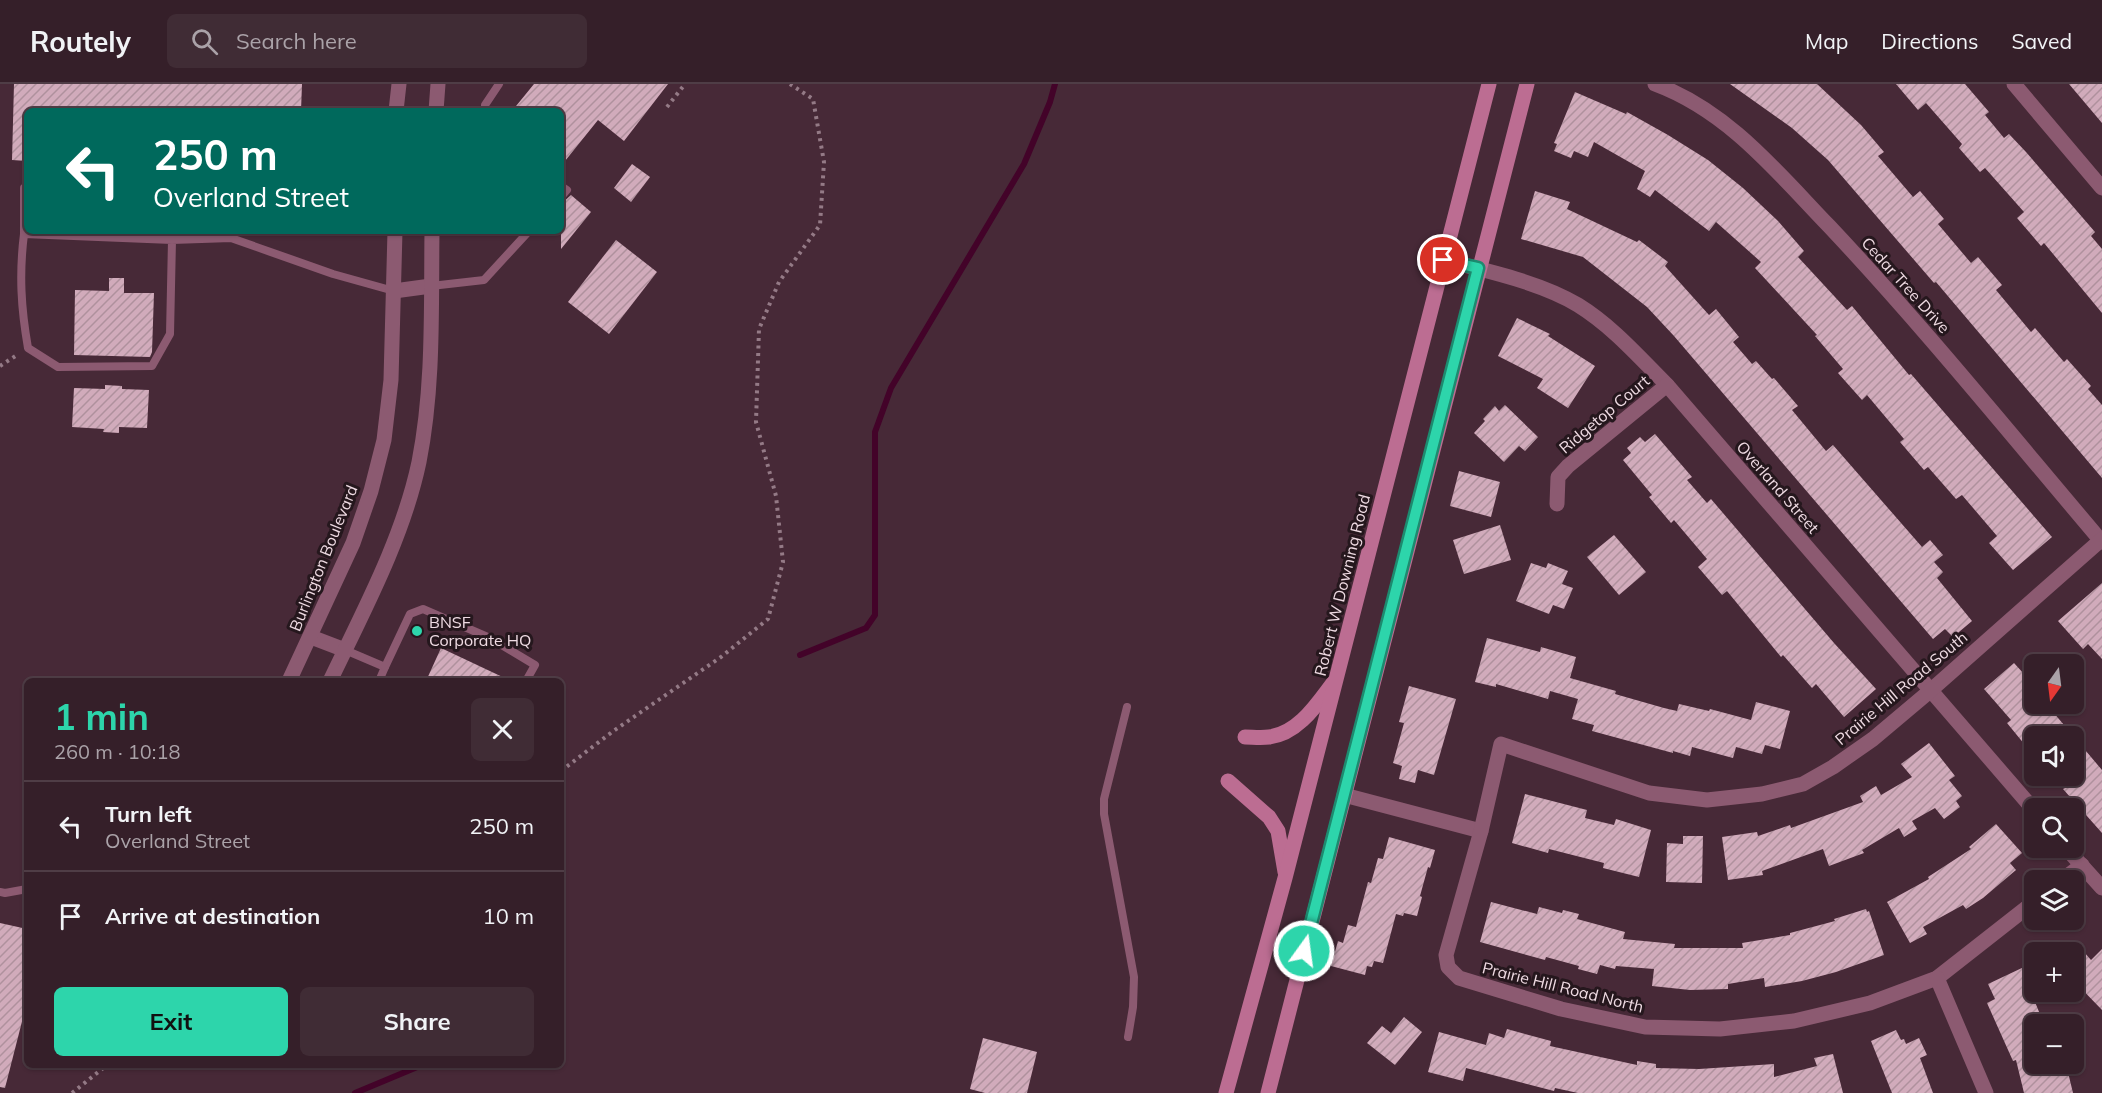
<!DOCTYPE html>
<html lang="en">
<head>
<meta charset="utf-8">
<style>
	body { margin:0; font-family:Mulish,sans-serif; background:#402c35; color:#f1f3f6; height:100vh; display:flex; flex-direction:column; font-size:22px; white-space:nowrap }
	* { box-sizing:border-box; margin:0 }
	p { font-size:20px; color:#aaa2a8 }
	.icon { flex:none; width:33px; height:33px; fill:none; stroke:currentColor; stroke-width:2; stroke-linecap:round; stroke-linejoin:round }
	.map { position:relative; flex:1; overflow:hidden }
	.sheet { position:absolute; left:24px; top:594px; width:540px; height:390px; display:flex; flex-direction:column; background:#351f29; border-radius:9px; box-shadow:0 2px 4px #0004,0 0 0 2px #4f3d46 }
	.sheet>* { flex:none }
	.hud { position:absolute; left:24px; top:24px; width:540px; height:126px; border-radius:9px; box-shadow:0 2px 4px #0004,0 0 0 2px #4f3d46; background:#00695c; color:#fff; overflow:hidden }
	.needle { width:39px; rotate:194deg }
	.fabs { position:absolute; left:2024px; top:570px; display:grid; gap:12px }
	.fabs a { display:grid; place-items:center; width:60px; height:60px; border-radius:9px; background:#351f29; box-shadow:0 2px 4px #0004,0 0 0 2px #4f3d46; font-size:30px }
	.pin { position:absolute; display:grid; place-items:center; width:51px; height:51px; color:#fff; margin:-26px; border:3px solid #fff; border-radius:50%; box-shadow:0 2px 6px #0007 }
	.me { position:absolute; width:66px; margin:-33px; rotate:14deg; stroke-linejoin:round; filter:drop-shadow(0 0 4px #0008) }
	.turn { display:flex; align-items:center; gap:21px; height:126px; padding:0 30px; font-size:27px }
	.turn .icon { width:78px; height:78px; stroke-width:2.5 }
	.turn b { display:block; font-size:42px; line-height:51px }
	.round { display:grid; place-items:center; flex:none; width:63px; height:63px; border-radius:9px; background:#402c35 }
	.overview { display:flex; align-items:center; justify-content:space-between; height:102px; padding:0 30px }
	h1 { font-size:36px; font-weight:700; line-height:45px; color:#2dd5ab }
	.primary-button { display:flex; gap:12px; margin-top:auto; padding:12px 30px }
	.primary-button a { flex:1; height:69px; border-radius:9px; background:#2dd5ab; color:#111; font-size:24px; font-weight:700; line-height:69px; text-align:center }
	.primary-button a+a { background:#402c35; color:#f1f3f6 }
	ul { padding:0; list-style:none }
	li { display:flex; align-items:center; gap:18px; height:90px; padding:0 30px; border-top:2px solid #4f3d46 }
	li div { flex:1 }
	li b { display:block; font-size:22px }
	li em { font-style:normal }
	header { display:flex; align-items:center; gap:36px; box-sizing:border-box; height:84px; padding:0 30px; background:#351f29; border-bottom:2px solid #4f3d46 }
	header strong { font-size:28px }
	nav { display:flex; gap:33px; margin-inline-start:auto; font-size:21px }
	.search { width:420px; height:54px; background:#402c35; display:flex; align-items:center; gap:15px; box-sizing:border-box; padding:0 21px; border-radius:9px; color:#aaa2a8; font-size:22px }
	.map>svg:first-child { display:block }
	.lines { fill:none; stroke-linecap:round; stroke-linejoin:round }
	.stream { stroke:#430329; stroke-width:6 }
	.building { fill:url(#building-hatch) }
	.path { stroke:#947a86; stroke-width:4; stroke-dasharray:3 4.5; stroke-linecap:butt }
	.service { stroke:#8c5a71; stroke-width:8 }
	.minor { stroke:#8c5a71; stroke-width:15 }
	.secondary { stroke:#bc6d92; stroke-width:15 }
	.route-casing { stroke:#1d8a6f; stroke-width:15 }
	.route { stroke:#2dd5ab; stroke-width:10 }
	.poi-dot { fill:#2dd5ab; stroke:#25171d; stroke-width:2 }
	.labels { text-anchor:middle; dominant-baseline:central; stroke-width:6; stroke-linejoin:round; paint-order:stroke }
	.street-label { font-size:16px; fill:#efdbe3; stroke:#25171d }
	.poi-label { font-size:16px; fill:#efdbe3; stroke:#25171d; text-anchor:start }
</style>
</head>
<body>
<header>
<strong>Routely</strong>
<div class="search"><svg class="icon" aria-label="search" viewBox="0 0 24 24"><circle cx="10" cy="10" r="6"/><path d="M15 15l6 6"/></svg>Search here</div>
<nav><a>Map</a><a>Directions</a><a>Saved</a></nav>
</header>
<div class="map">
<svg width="2102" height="1009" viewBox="0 0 2102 1009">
	<defs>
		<pattern id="building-hatch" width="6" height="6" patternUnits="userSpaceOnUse" patternTransform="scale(1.5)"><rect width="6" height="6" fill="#d1abbb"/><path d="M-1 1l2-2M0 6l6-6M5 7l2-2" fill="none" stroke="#af919d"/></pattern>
	</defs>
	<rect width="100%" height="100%" fill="#472937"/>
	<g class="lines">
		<g class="stream">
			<polyline points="800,571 866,544 875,531 875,348 891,304 1024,80 1050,18 1055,0"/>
			<polyline points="355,1009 422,981"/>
		</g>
	</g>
	<g class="building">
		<polygon points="14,0 302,0 301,27 27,27 27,77 12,76"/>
		<polygon points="534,0 668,0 624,57 598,36 561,82 561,27 512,27"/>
		<polygon points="1730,0 1817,0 1861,41 1884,68 1878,72 1913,113 1920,107 1944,135 1938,140 1971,179 1978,173 2002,201 1996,206 2031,248 2035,244 2064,278 2067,275 2091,302 2088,305 2102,321 2102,394 1936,198 1934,199 1828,76 1792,44"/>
		<polygon points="1896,0 1965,0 1989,28 1985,31 2004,54 2009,50 2026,68 2095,148 2091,152 2102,165 2102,229 2044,159 2041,162 2017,134 2024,128 1985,84 1980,88 1959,64 1962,60 1926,19 1918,26"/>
		<polygon points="2069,0 2102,0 2102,39"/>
		<polygon points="1575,8 1626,30 1627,28 1668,51 1708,76 1743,104 1778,137 1804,167 1798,173 1847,226 1852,222 1909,291 1911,290 2052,453 2013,486 1989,459 1997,452 1962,411 1956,415 1928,383 1924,386 1900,358 1904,355 1867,311 1862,316 1838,289 1843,285 1815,252 1817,251 1755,184 1761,178 1716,138 1709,147 1655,106 1650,113 1637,105 1645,87 1594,58 1588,73 1574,67 1571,74 1554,67 1557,60 1554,59"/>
		<polygon points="632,80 650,93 631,118 614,104"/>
		<polygon points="1535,107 1570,118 1567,125 1637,158 1639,156 1668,178 1665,182 1709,231 1716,225 1739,253 1733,258 1752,280 1756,277 1772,295 1774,294 1798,322 1792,326 1826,367 1833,361 1922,463 1930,456 1943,471 1934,478 1943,488 1937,494 1972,537 1953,553 1945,545 1933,555 1674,252 1647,223 1583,173 1521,155"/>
		<polygon points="571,111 591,128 561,165 561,120"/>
		<polygon points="616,156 657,188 609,250 568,218"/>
		<polygon points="109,194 124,194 124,209 154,209 152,268 150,273 74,271 75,206 109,207"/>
		<polygon points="1517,234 1550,250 1548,252 1595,282 1568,324 1537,304 1543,295 1498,272"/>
		<polygon points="105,301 122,302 122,305 149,306 147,344 119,343 119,349 103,348 104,345 72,343 74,304 105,305"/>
		<polygon points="1505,321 1538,353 1525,367 1519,362 1504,378 1474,349 1485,337 1483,335 1495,322 1499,327"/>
		<polygon points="1655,350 1692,393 1687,396 1707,419 1711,415 1834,559 1876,605 1844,633 1816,600 1812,604 1783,571 1781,573 1727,507 1722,511 1698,483 1707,475 1674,436 1671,439 1649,413 1652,411 1623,376 1631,369 1627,364 1640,353 1645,358"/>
		<polygon points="1459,387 1500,398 1491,433 1450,422"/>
		<polygon points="1500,441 1511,476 1464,490 1453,456"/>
		<polygon points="1614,451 1646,488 1619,511 1587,473"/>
		<polygon points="1531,479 1546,484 1548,479 1568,487 1562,500 1573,504 1564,525 1553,521 1549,530 1516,517"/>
		<polygon points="2102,499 2102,575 2088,560 2083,565 2058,537"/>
		<polygon points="1487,554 1540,568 1541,563 1576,573 1570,594 1616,607 1615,610 1664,624 1677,627 1679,620 1709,627 1710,625 1751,636 1756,618 1790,627 1780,665 1765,661 1762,670 1736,663 1733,674 1692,663 1690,672 1673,667 1673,669 1592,647 1594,641 1572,635 1578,615 1550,607 1548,615 1496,600 1496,603 1475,598"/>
		<polygon points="441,564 511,597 426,597"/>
		<polygon points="2014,579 2034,601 2034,620 2062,620 2053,628 2102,686 2102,749 2063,705 2065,704 2054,692 2073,692 2073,652 2034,652 2034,672 2007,639 2011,636 1984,605"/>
		<polygon points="1409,602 1456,615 1434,691 1418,686 1415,699 1399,695 1402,682 1393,679 1404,639 1399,638"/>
		<polygon points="1929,659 1955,692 1949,696 1962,712 1956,717 1960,723 1944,735 1935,724 1912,737 1917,745 1904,753 1899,744 1862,766 1864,769 1829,782 1823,765 1762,787 1763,791 1728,796 1722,753 1757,748 1758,752 1790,741 1791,744 1863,718 1860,712 1876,702 1881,711 1912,693 1901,680"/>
		<polygon points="1525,710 1587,726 1585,734 1614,741 1616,735 1651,746 1639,793 1603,784 1604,779 1549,765 1548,769 1512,759"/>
		<polygon points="1996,740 2022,769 2010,779 2016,786 1983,814 1966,825 1963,821 1923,843 1927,850 1910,859 1887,818 1929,795 1928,793 1971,765 1969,763"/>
		<polygon points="1683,752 1703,752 1702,799 1666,798 1667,759 1683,760"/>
		<polygon points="1389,753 1435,766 1430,784 1428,783 1420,812 1422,813 1417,832 1404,829 1403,832 1396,830 1383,879 1374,877 1372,883 1367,882 1365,891 1331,882 1338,857 1343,859 1348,841 1356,843 1368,798 1371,799 1378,774 1383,775"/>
		<polygon points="1491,818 1537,830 1539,823 1562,829 1563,826 1579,830 1577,835 1625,848 1623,855 1675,860 1674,864 1743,864 1742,859 1790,851 1790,849 1835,837 1834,835 1866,825 1867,828 1869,827 1884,871 1836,888 1802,897 1765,903 1764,894 1728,900 1728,905 1690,906 1652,902 1654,885 1616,882 1615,885 1600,881 1597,890 1578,885 1579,882 1546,873 1545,876 1480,858"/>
		<polygon points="0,839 27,845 27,918 5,1004 0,1003"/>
		<polygon points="2102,865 2102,926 2073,896 2073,879 2084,868 2091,876"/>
		<polygon points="2024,883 2039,916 2035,918 2044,940 2034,940 2034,980 2066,980 2073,1009 2024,1009 2016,976 2013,977 1987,919 1995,915 1988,900"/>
		<polygon points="1404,933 1422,948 1395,981 1367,959 1382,942 1391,949"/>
		<polygon points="1507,945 1551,957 1550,962 1637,981 1637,977 1656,980 1656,984 1699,985 1774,980 1774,993 1817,982 1814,974 1833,970 1843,1009 1578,1009 1555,1004 1554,1007 1466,984 1463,997 1428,988 1439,948 1486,961 1489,949 1504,954"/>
		<polygon points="1896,946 1901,956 1904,955 1906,960 1919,954 1927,971 1920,974 1933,1009 1892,1009 1871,957"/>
		<polygon points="983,954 1037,968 1027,1009 985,1009 970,1005"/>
	</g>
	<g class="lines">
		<g class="path">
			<polyline points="667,23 685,0"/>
			<polyline points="0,282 17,271"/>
			<polyline points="561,687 612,648 721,573 768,535 783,478 776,412 756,338 759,245 779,198 820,141 824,78 813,15 790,0"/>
			<polyline points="72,1009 107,981"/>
		</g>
		<g class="service">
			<polyline points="485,27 485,21 499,0"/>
			<polyline points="561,102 567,106 561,113"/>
			<polyline points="24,104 24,150"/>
			<path d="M172,156L170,250L152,282L58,283L28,264C21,224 19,190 24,150L172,156L231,154L333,190L394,207"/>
			<polyline points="431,202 484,196 529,147"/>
			<polyline points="345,566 385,583 379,597"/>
			<polyline points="385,583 410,530 423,525 490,554 535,581 526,597"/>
			<polyline points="1127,623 1104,715 1104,730 1134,893 1133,923 1128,953"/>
			<polyline points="0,808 5,809 27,805"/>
		</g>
		<g class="minor">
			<path d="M1655,0C1728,27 1777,88 1829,142C1924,243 2012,352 2102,458"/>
			<polyline points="2014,0 2102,104"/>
			<polyline points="396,27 399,0"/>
			<polyline points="436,27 438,0"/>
			<path d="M1443,176C1485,186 1542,199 1578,221C1612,242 1639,273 1667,301L2034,726"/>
			<polyline points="394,207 431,202"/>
			<polyline points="1557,420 1558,393 1568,382 1667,301"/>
			<polyline points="311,553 345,566"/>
			<polyline points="289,597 353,459 371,407 384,356 391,296 395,147"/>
			<path d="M330,597C363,528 403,454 419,378C434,302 431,224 432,147"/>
			<polyline points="1344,711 1481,747"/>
			<polyline points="2066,764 2102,804"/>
			<polyline points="2062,796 2082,781"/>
			<polyline points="2034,818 1937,894 1870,919 1794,937 1720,945 1645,943 1561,925 1459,894 1448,883 1446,871 1481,747 1501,660 1649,709 1707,716 1762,710 1803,700 1833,683 1873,655 1930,607 2102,455"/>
			<polyline points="1937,894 1986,1009"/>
		</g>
		<g class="secondary">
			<path d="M1245,653C1252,653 1261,654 1269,653C1298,650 1317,620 1333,599"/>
			<polyline points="1228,697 1269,733 1278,747 1285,788"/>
			<polyline points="1226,1009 1285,794 1489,0"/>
			<polyline points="1268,1009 1527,0"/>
		</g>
	</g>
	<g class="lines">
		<defs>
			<polyline id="route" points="1304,867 1478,184 1443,176"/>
		</defs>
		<use href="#route" class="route-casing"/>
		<use href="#route" class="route"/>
	</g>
	<circle class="poi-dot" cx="417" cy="547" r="6"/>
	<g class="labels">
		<g class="street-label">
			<text transform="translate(1906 201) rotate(48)">Cedar Tree Drive</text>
			<text transform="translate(1604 330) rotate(-40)">Ridgetop Court</text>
			<text transform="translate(1778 403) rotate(49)">Overland Street</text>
			<text transform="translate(323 474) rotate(-68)">Burlington Boulevard</text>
			<text transform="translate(1342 501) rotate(-76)">Robert W Downing Road</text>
			<text transform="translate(1901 604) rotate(-40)">Prairie Hill Road South</text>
			<text transform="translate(1563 903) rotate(14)">Prairie Hill Road North</text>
		</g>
		<g class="poi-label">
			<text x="429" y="538">BNSF<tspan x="429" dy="18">Corporate HQ</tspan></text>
		</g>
	</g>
</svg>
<div class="fabs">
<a><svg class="needle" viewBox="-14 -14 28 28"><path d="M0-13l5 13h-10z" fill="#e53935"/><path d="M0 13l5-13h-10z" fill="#aaa2a8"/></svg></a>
<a><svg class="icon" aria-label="sound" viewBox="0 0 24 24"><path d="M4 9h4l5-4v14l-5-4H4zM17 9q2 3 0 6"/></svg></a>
<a><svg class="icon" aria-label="search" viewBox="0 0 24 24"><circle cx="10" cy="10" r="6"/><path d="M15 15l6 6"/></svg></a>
<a><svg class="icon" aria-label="layers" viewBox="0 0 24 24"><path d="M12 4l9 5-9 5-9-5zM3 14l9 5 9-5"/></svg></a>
<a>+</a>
<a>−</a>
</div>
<div class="pin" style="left:1443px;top:176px;background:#d93025"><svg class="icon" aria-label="arrive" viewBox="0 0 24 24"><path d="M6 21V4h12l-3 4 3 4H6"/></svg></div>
<svg class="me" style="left:1304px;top:867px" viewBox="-20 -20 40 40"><circle r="17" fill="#2dd5ab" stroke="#fff" stroke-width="3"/><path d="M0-11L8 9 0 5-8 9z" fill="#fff"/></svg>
<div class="hud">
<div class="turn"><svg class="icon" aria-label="left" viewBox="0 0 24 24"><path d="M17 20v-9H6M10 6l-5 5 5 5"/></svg><div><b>250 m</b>Overland Street</div></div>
</div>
<section class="sheet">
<div class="overview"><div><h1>1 min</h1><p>260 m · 10:18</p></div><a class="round"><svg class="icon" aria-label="close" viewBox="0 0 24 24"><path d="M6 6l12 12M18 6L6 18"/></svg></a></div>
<ul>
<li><svg class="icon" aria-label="left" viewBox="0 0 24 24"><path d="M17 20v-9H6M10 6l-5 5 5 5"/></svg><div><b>Turn left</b><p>Overland Street</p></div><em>250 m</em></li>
<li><svg class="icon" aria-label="arrive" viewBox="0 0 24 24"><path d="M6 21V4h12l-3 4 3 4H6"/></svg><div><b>Arrive at destination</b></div><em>10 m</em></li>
</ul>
<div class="primary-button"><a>Exit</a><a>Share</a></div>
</section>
</div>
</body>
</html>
